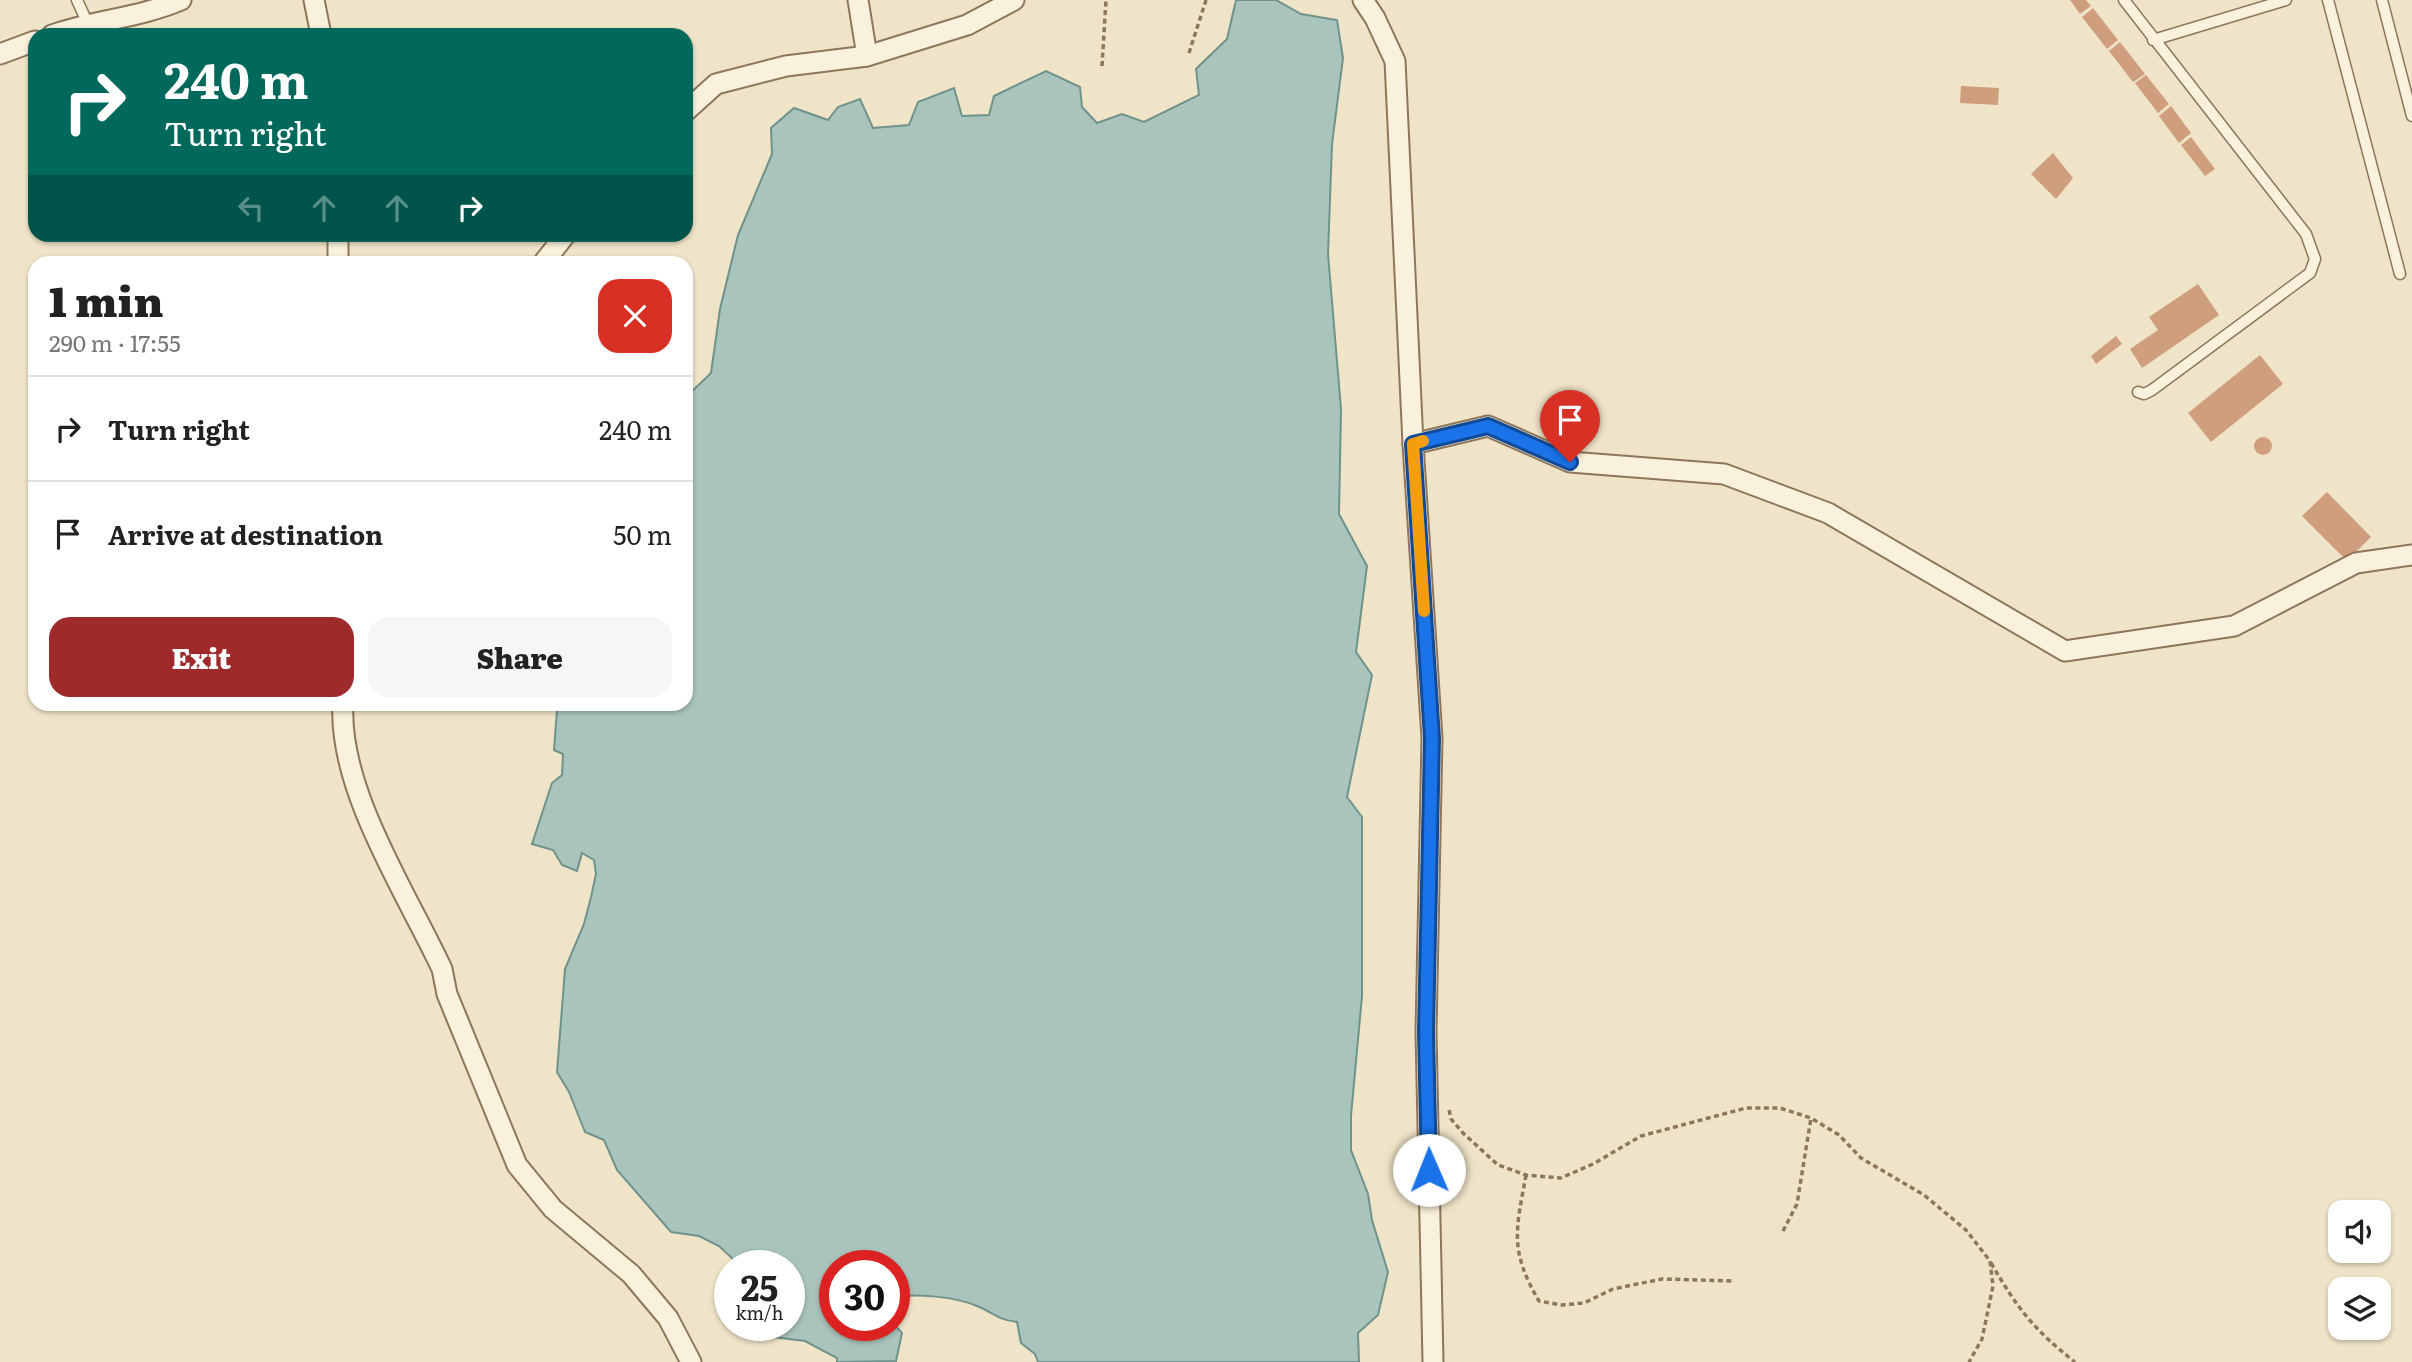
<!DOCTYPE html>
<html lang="en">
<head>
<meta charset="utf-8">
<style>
	body { margin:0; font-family:Literata,serif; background:#f6f6f6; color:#222; height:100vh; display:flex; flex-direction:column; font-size:26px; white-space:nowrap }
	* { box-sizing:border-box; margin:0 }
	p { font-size:23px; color:#767676 }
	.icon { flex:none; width:38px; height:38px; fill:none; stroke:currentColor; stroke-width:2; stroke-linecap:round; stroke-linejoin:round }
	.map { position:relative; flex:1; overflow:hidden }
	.side { position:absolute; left:28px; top:256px; width:665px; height:455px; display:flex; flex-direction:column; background:#fff; border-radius:21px; box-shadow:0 2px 5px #0004 }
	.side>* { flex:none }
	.banner { position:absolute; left:28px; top:28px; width:665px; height:214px; border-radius:21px; box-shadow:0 2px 5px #0004; background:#00695c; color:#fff; overflow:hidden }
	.controls { position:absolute; left:2328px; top:1200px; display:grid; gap:14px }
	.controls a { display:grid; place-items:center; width:63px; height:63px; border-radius:14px; background:#fff; box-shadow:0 2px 5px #0004; font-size:35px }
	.speed { position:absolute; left:714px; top:1250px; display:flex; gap:14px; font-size:35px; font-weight:700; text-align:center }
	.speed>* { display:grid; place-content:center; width:91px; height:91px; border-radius:50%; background:#fff; box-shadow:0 2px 5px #0004; line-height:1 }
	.speed small { font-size:18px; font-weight:400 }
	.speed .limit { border:10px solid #d22; background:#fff; color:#111 }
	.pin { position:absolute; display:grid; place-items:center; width:60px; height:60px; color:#fff; margin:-72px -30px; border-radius:50% 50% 50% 0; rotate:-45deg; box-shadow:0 0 7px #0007 }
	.pin .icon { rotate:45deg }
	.me { position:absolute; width:77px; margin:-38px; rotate:359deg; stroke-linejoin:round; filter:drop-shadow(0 0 5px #0008) }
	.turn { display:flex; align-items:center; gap:24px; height:147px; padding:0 21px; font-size:32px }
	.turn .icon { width:91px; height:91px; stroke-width:2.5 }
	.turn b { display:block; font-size:49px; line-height:60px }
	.lanes { display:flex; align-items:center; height:66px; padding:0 21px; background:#0003; justify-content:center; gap:35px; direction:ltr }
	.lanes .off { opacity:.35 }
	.round { display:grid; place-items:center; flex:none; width:74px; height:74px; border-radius:21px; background:#f6f6f6 }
	.overview { display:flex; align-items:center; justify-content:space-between; height:119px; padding:0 21px }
	h1 { font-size:42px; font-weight:800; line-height:52px }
	.cta { display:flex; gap:14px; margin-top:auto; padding:14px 21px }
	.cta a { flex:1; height:80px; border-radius:21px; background:#9e2a2b; color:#fff; font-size:28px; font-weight:800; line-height:80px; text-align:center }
	.cta a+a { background:#f6f6f6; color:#222 }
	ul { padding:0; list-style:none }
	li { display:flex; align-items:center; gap:21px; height:105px; padding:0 21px; border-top:2px solid #e0e0e0 }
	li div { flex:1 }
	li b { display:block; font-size:26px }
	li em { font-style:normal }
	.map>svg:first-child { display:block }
	.water { fill:#a9c4bc; stroke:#6f938a; stroke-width:2 }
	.building { fill:#cf9f7d }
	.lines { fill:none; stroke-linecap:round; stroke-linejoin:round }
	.service-casing { stroke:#8d765c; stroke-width:13 }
	.minor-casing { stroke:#8d765c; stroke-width:23 }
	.path { stroke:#8d765c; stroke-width:3.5; stroke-dasharray:5 3.5; stroke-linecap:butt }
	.service { stroke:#faf1dc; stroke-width:10 }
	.minor { stroke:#faf1dc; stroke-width:19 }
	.route-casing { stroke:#114b97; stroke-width:18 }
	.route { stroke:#1a73e8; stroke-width:12 }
	.slow { stroke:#f59e0b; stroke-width:12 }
</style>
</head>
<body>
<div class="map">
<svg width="2412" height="1362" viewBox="0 0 2412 1362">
	<rect width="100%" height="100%" fill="#f0e4c8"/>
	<path class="water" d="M1236,0H1276L1301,14L1337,20L1343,58L1332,144L1328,254L1341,409L1339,514L1367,566L1356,652L1372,675L1347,797L1362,817V996L1351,1116V1150L1368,1194L1372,1220L1388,1272L1378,1315L1358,1333L1359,1362H1038L1035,1354L1021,1343L1017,1322C995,1319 995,1313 977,1306C956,1297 916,1293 894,1297V1265H835V1325L894,1324L902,1333L896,1361L837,1362V1358L805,1341L749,1334L738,1325H789V1265H733L734,1260L719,1246L699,1236L671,1232L617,1170L604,1140L585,1132L569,1092L557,1072L565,969L584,924L591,897L596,874L594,860L582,853L577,871L562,865L553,850L532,844L552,783L562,775L563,754L554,750L557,710L561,704H686V397L711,373L720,309L738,235L772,154L771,128L794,108L828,120L838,107L860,99L873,128L909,125L918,102L954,88L962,116L989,115L994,96L1046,71L1080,87L1082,107L1097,123L1122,114L1144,122L1199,95L1196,69L1227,39Z"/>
	<g class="building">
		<polygon points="2070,0 2086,0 2091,6 2080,14"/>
		<polygon points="2093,8 2118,40 2107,49 2082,17"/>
		<polygon points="2120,42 2145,74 2133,82 2109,51"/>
		<polygon points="2146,75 2169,104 2158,113 2135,83"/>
		<polygon points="1961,86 1999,88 1998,105 1960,103"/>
		<polygon points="2171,106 2191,133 2179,143 2159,116"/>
		<polygon points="2191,137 2215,169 2205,176 2181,145"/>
		<polygon points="2053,153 2073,178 2056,199 2031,174"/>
		<polygon points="2198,284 2219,315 2142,368 2130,349 2158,330 2149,317"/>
		<polygon points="2116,336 2122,344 2096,364 2091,356"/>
		<polygon points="2260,355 2283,384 2211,442 2188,413"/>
		<circle cx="2263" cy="446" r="9"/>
		<polygon points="2327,492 2371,537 2347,561 2302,516"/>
	</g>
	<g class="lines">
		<defs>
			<g id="service">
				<polyline points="77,0 87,22"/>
				<polyline points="2124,0 2306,234 2315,259 2310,273 2152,390 2144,394 2138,392"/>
				<polyline points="2328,0 2400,274"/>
				<polyline points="2382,0 2412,116"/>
				<polyline points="2153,40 2286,0"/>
			</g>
			<g id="minor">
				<polyline points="314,0 321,35"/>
				<polyline points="1363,0 1375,18 1395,61 1413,444 1432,738 1426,1032 1433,1362"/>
				<path d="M52,35C94,20 139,18 181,0"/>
				<polyline points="0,54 35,41"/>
				<polyline points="867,56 967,25 1014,0"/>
				<polyline points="686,111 716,84 786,66 867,56 858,0"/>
				<polyline points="338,234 338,262"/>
				<polyline points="544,262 566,234"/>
				<polyline points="1413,444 1488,426 1570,462 1724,474 1828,513 2065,651 2234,626 2356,563 2412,555"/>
				<path d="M343,704C338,789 406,892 442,969L447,994L517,1165L553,1209L631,1274L668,1318L691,1362"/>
			</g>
		</defs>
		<use href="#service" class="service-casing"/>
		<use href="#minor" class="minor-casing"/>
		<g class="path">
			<polyline points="1189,53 1206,0"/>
			<polyline points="1102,66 1106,0"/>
			<polyline points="1449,1110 1451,1119 1463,1133 1498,1165 1526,1175 1561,1178 1593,1164 1641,1136 1746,1108 1780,1108 1811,1118 1839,1135 1861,1158 1924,1195 1966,1230 1990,1261 1993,1286 1982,1339 1969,1362"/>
			<path d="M1526,1175C1516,1230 1509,1250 1539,1301L1562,1305L1584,1303L1613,1289L1662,1279L1734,1281"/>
			<polyline points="1783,1231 1797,1204 1811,1118"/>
			<path d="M1991,1263C2018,1309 2033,1329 2075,1362"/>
		</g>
		<use href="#service" class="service"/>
		<use href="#minor" class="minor"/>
	</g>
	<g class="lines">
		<defs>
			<polyline id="route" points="1429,1170 1426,1032 1432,738 1413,444 1488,426 1570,462"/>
		</defs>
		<use href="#route" class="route-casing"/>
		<use href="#route" class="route"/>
		<polyline class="slow" points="1423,441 1413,444 1424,611"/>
	</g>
</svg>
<div class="controls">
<a><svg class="icon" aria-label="sound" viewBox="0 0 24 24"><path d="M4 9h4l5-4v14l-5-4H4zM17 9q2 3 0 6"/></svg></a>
<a><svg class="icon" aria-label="layers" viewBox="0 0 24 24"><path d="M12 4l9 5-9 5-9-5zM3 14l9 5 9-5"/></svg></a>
</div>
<div class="speed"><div>25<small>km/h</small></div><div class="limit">30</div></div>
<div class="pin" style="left:1570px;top:462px;background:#d93025"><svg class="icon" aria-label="arrive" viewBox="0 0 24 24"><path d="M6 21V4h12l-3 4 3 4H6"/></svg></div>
<svg class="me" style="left:1429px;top:1170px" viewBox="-20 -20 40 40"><circle r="19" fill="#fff"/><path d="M0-13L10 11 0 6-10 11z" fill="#1a73e8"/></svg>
<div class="banner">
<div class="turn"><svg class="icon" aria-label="right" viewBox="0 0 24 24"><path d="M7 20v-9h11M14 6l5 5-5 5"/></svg><div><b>240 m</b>Turn right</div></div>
<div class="lanes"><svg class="icon off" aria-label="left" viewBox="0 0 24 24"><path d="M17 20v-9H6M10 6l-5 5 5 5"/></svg><svg class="icon off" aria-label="ahead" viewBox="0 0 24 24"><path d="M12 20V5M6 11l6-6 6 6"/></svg><svg class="icon off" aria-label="ahead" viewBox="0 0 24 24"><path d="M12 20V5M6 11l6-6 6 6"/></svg><svg class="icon" aria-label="right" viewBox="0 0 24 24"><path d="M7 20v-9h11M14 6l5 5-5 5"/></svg></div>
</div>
<section class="side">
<div class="overview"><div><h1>1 min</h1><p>290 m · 17:55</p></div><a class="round" style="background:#d93025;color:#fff"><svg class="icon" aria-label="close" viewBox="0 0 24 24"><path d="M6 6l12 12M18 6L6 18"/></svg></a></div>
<ul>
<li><svg class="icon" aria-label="right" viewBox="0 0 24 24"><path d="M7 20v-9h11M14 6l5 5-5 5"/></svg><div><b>Turn right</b></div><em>240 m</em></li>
<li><svg class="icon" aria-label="arrive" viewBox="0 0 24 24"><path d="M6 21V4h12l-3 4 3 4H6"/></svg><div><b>Arrive at destination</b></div><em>50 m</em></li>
</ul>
<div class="cta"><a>Exit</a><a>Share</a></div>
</section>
</div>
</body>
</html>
